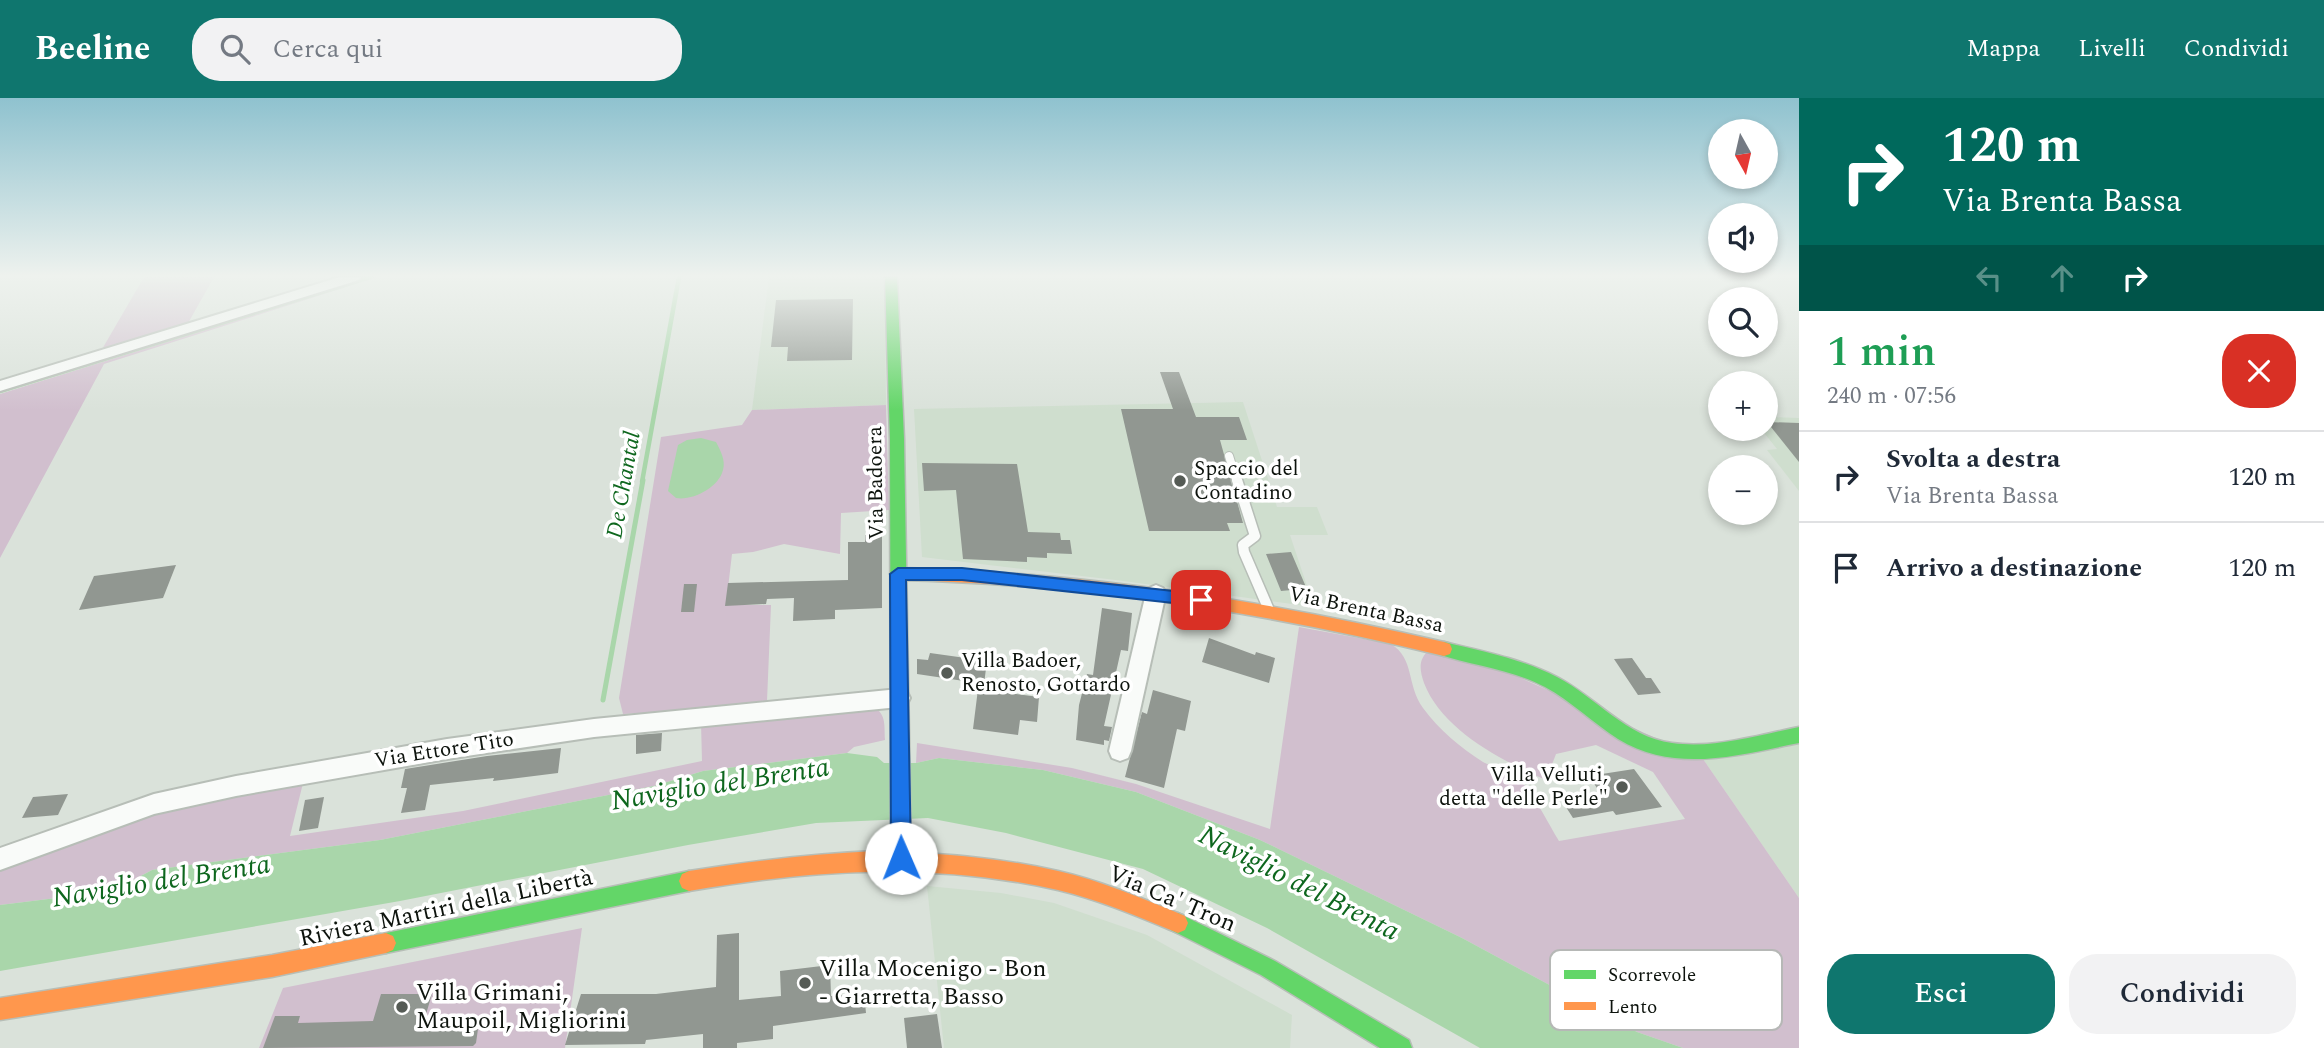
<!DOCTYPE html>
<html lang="it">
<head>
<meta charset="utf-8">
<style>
	body { margin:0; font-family:Spectral,serif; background:#f2f2f3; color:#1f2937; height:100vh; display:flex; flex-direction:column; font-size:26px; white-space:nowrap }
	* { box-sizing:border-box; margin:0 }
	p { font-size:23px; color:#747a83 }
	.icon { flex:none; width:38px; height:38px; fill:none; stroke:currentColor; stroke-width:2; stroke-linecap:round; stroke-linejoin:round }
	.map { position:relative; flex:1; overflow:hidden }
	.drawer { display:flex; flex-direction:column; background:#fff; width:525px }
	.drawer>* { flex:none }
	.guide { background:#00695c; color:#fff; overflow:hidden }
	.needle { width:46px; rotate:172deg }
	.controls { position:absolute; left:1708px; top:21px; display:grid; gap:14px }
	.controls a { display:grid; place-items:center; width:70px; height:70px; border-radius:50%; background:#fff; box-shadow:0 4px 10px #0003; font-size:35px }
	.pin { position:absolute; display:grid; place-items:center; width:60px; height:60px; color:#fff; margin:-30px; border-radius:14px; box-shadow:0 4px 10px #0006 }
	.me { position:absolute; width:77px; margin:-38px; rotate:359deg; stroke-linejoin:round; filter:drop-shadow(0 0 5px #0008) }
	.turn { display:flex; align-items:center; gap:24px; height:147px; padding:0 28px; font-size:32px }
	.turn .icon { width:91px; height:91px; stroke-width:2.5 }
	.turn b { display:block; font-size:49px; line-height:60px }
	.lanes { display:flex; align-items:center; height:66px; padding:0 28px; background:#0003; justify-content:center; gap:35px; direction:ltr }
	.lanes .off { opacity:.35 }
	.round { display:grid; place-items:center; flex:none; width:74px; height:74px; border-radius:28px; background:#f2f2f3 }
	.head { display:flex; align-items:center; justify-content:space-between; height:119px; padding:0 28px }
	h1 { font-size:42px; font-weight:600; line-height:52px; color:#1e9e55 }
	.cta { display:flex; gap:14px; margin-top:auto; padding:14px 28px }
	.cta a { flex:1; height:80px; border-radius:28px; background:#0f766e; color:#fff; font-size:28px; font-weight:600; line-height:80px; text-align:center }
	.cta a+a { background:#f2f2f3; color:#1f2937 }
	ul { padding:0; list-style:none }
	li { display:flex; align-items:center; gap:21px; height:91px; padding:0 28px; border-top:2px solid #e0e1e3 }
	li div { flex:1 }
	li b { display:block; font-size:26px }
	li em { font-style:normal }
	header { display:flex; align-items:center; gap:42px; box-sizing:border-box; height:98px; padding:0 35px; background:#0f766e; color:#fff }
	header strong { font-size:33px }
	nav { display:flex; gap:38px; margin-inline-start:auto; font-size:24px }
	.search { width:490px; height:63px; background:#f2f2f3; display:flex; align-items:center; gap:18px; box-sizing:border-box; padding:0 24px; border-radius:28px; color:#747a83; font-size:26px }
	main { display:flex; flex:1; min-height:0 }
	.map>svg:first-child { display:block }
	.built { fill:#cfdece }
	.green { fill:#d1bfce }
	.water { fill:#a9d6aa }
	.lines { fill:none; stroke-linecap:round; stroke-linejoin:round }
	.stream-far1 { stroke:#a9d6aa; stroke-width:4.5 }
	.stream { stroke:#a9d6aa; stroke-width:5 }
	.building { fill:#919791 }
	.lane-far1-casing { stroke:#b7beb7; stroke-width:10 }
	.lane-casing { stroke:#b7beb7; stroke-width:13 }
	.street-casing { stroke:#b7beb7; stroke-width:4 }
	.fast-casing { stroke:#b7beb7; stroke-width:3 }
	.slow-casing { stroke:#b7beb7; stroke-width:3 }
	.lane-far1 { stroke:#f9fbf9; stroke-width:8 }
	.lane { stroke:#f9fbf9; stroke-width:10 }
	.street { fill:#f9fbf9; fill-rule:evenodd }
	.fast { fill:#63d668; fill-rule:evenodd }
	.slow { fill:#ff974d; fill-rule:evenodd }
	.route { fill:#1a73e8; stroke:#114b97; stroke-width:2 }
	.poi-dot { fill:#555b55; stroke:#fff; stroke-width:2.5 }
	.labels { text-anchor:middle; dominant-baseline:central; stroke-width:7; stroke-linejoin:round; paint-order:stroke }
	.poi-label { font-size:21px; fill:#0d130d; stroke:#fff; text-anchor:start }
	.street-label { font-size:21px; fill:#0d130d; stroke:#fff }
	.water-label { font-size:23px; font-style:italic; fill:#0e671e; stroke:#fff }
	.near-street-label { font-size:24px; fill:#0d130d; stroke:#fff }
	.near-poi-label { font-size:24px; fill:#0d130d; stroke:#fff; text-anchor:start }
	.near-water-label { font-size:28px; font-style:italic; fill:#0e671e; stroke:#fff }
	.key { fill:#fff; stroke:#b6b8b6; stroke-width:2 }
	.key-label { font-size:19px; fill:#0d130d }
</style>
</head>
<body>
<header>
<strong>Beeline</strong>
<div class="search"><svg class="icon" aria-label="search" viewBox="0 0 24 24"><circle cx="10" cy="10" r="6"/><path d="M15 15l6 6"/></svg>Cerca qui</div>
<nav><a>Mappa</a><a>Livelli</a><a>Condividi</a></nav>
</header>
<main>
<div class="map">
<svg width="1799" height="950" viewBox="0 0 1799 950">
	<rect width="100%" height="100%" fill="#dae2da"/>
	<g class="built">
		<polygon points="769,179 885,179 886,307 752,312"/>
		<polygon points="1243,304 1277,409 1317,409 1328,437 1290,437 1314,509 1116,482 922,459 914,311"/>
		<polygon points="1766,319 1799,320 1799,393 1767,352 1777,351 1761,331 1766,331"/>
		<polygon points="1799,646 1799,800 1703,661"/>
		<polygon points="927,788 1001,795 1054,805 1147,837 1292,917 1290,950 944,950"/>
	</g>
	<g class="green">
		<polygon points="144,179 214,179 187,227 101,253"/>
		<polygon points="373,179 378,179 104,266 0,460 0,296"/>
		<polygon points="886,307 889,412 841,415 840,456 784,446 753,454 732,456 726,507 771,507 767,603 703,612 623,616 619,600 661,339 742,327 752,312"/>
		<path d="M1299,529L1391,546C1415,561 1406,586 1423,610C1439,632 1461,650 1483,664C1496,671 1516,677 1525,688C1538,704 1548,725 1559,743L1685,721L1653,674L1596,647L1556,656L1546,682C1502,663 1442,632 1424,585C1420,573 1418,563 1427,554L1496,569L1703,661L1799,800V950H1683L1637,934L1462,840L1260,742L1136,694L1043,672L939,660L916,665L917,645L1072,670L1136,686L1270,731Z"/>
		<path d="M870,608C887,614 884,626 885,642L854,649L847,655L703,673L654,688L380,742L152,772L113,793L0,807V771L175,710L303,685L290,738L463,713L702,663L701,625Z"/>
		<polygon points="582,830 565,950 259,950 283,890"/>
	</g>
	<g class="water">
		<path d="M701,340L716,344C720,352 726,362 723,372C719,389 693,403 676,400L668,393L678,347L687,342Z"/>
		<polygon points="847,655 877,659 884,665 916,665 939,660 1043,672 1136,694 1260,742 1462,840 1637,934 1683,950 1480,950 1267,830 1143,771 1006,735 928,720 816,725 688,747 400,803 0,873 0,807 113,793 152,772 380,742 654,688 703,673"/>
	</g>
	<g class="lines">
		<g class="stream-far1">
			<polyline points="0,293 370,179"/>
			<polyline points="642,384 679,179"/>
		</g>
		<polyline class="stream" points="603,602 643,382"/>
	</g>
	<g class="building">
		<polygon points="853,201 852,262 787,263 788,249 771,249 776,202"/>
		<polygon points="1160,274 1179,274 1196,319 1239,319 1247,342 1220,342 1243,425 1227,425 1230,433 1149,433 1121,311 1173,311"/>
		<polygon points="1767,324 1799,325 1799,364"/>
		<polygon points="922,365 1017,366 1028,434 1060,435 1061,442 1070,442 1072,456 1047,455 1047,460 1027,459 1027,464 963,461 956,392 924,393"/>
		<polygon points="865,437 882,437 882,510 835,512 835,521 793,523 794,500 767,501 766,506 725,508 728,485 848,482 848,444 865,444"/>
		<polygon points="1291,454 1309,496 1294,497 1292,492 1281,493 1266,456"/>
		<polygon points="176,467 163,500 79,512 94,478"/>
		<polygon points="684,486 697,486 694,514 681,514"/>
		<polygon points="1102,510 1132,515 1128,553 1121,552 1104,628 1112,629 1109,643 1104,642 1104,647 1076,642 1079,607 1087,576 1093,577"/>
		<polygon points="1209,540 1255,557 1256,554 1275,560 1269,585 1202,564"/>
		<polygon points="930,555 987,563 984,586 917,576 917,561 928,562"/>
		<polygon points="1632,560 1646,580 1651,580 1661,595 1638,597 1614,561"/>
		<polygon points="978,591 1039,599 1037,624 1020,622 1018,637 973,631"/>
		<polygon points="1153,592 1191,603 1185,633 1177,631 1164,690 1125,679 1142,614 1147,616"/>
		<polygon points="662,635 661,653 636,656 636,637"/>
		<polygon points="561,650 558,675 493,683 494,680 430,687 425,712 401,715 407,690 401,690 405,671 487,658"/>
		<polygon points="1634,671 1662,709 1616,717 1613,713 1573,720 1564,706 1603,699 1589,678"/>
		<polygon points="68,696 58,717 22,720 33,699"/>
		<polygon points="324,699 318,730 299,733 305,702"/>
		<polygon points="739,835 739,902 781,898 780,873 830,867 831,898 864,895 866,915 773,928 773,941 737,945 737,950 703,950 703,936 646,942 645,946 565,947 581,896 656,896 716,889 717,837"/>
		<polygon points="381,896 432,896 421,933 478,931 476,945 473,948 263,950 275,918 300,918 298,925 373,923"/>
		<polygon points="937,916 942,950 907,950 904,920"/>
	</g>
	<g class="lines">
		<defs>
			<polyline id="lane-far1" points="1229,358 1237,384"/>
			<polyline id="lane" points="1237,382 1255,438 1243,447 1244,454 1269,512"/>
			<g id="street">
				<polygon points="340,179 361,179 359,182 0,293 0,283"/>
				<polygon points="1156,487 1163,490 1166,495 1131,653 1128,660 1120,663 1112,660 1109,653 1146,495 1149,490"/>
				<polygon points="899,591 907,594 910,600 907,606 899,609 594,639 447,661 236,698 154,716 0,772 0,750 154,696 236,678 447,641 594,621"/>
			</g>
			<g id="fast">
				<polygon points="885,179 897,179 904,341 911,760 908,767 901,769 894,767 891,760 890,341"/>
				<path d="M1444,544C1482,553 1522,561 1557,579C1596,599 1626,639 1672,645C1714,651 1758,637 1799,629V645C1738,657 1676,676 1618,641C1593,625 1571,603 1545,589C1511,571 1473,568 1438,556L1436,551L1438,546Z"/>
				<polygon points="689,773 696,776 699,783 696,790 689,793 386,855 379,852 376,845 379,838 386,835"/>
				<polygon points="1178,815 1275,863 1409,942 1412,950 1380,950 1261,877 1171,832 1168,825 1171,818"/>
			</g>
			<g id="slow">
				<path d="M898,470C1084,474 1264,502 1444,544L1450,546L1452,551L1450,556L1444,558C1264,514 1084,486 898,482L890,476Z"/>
				<path d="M875,753C937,755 997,759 1058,773C1102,783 1144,801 1185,818L1188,825L1185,832L1178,835C1139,819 1100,802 1058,792C935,764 813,771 689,793L682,790L679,783L682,776L689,773C751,763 812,756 875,753Z"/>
				<polygon points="386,835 393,838 396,845 393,852 386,855 272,879 0,922 0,900 272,857"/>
			</g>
		</defs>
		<use href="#lane-far1" class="lane-far1-casing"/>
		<use href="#lane" class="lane-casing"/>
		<use href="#street" class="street-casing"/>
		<use href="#fast" class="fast-casing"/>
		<use href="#slow" class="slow-casing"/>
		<use href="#lane-far1" class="lane-far1"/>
		<use href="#lane" class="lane"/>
		<use href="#street" class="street"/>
		<use href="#fast" class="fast"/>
		<use href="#slow" class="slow"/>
	</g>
	<linearGradient id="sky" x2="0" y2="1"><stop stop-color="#8fc2cf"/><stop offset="0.57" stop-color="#eef2ee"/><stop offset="1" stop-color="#eef2ee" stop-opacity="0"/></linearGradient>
	<rect width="1799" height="312" fill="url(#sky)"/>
	<polygon class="route" points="898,470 962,470 1201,496 1210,502 1201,508 962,482 906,482 911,760 908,766 901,769 894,766 891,760 890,476"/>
	<g class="poi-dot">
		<circle cx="1180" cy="383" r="7"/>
		<circle cx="947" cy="575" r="7"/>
		<circle cx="1622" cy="689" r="7"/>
		<circle cx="805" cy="885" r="7"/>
		<circle cx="402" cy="909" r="7"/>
	</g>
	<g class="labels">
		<g class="poi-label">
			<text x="1194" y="371">Spaccio del<tspan x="1194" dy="24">Contadino</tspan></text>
			<text x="961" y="563">Villa Badoer,<tspan x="961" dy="24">Renosto, Gottardo</tspan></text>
			<text x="1608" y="677" text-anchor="end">Villa Velluti,<tspan x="1608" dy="24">detta "delle Perle"</tspan></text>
		</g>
		<g class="street-label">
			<text transform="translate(876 385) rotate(-91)">Via Badoera</text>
			<text transform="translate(1366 512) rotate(12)">Via Brenta Bassa</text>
			<text transform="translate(444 652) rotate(-9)">Via Ettore Tito</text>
		</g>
		<g class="water-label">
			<text transform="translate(624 387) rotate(-80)">De Chantal</text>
		</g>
		<g class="near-street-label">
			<text transform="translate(1172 801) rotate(23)">Via Ca' Tron</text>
			<text transform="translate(446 810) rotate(-12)">Riviera Martiri della Libertà</text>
		</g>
		<g class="near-poi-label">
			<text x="819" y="871">Villa Mocenigo - Bon<tspan x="819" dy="28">- Giarretta, Basso</tspan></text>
			<text x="416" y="895">Villa Grimani,<tspan x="416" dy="28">Maupoil, Migliorini</tspan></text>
		</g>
		<g class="near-water-label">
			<text transform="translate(720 686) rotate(-9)">Naviglio del Brenta</text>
			<text transform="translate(161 783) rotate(-9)">Naviglio del Brenta</text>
			<text transform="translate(1299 785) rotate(27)">Naviglio del Brenta</text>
		</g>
	</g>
	<rect x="1550" y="852" width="232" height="80" rx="10" class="key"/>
	<rect x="1564" y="872" width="32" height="9" fill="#63d668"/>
	<rect x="1564" y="904" width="32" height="8" fill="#ff974d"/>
	<g class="key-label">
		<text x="1608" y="883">Scorrevole</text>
		<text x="1608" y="915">Lento</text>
	</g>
</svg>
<div class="controls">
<a><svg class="needle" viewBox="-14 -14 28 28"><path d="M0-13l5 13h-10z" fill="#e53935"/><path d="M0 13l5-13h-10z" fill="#747a83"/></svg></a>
<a><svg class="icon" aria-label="sound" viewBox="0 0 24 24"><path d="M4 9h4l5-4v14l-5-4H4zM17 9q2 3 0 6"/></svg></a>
<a><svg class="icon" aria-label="search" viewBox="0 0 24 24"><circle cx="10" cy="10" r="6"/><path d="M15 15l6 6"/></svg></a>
<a>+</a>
<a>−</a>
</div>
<div class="pin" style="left:1201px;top:502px;background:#d93025"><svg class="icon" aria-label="arrive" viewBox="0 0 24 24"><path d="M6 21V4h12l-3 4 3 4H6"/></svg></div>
<svg class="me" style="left:901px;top:760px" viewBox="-20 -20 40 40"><circle r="19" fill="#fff"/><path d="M0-13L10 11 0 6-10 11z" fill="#1a73e8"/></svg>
</div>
<section class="drawer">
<div class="guide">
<div class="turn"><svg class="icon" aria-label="right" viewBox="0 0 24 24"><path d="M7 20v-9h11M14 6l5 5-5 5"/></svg><div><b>120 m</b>Via Brenta Bassa</div></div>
<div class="lanes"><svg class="icon off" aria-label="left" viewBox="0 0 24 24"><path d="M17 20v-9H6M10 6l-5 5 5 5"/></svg><svg class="icon off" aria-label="ahead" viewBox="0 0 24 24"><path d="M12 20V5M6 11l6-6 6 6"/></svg><svg class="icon" aria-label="right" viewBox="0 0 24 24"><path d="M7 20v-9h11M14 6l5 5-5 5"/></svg></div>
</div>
<div class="head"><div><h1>1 min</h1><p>240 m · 07:56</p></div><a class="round" style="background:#d93025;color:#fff"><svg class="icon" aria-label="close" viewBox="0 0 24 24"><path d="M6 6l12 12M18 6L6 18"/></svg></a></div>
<ul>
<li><svg class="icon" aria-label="right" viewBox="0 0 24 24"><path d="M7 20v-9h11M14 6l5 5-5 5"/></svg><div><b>Svolta a destra</b><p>Via Brenta Bassa</p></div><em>120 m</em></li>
<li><svg class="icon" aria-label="arrive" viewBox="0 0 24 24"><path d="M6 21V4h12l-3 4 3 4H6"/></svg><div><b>Arrivo a destinazione</b></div><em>120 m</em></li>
</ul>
<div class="cta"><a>Esci</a><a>Condividi</a></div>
</section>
</main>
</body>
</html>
